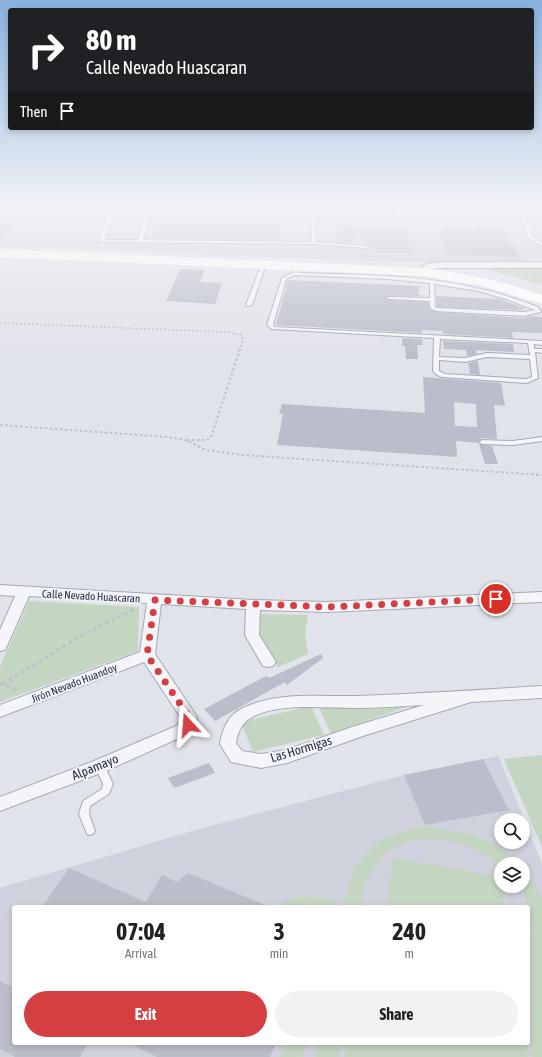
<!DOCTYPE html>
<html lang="en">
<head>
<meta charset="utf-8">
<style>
	body { margin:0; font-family:"Asap Condensed",sans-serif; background:#f2f2f2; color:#222; height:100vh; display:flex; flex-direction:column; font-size:15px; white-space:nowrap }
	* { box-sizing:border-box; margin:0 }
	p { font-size:13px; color:#767676 }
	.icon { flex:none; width:22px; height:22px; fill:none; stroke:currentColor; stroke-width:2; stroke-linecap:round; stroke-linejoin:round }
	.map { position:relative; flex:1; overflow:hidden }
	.side { position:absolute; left:12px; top:905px; width:518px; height:140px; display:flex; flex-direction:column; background:#fff; border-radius:4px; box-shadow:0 2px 6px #0003 }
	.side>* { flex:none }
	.banner { position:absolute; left:8px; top:8px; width:526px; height:122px; border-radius:4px; box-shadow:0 2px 6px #0003; background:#202124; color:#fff; overflow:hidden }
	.tools { position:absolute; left:494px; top:813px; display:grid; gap:8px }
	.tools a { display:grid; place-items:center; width:36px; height:36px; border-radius:50%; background:#fff; box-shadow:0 2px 6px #0003; font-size:20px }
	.pin { position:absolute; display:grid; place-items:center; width:34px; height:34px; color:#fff; margin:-17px; border:2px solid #fff; border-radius:50%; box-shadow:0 1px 4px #0007 }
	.me { position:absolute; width:44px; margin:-22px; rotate:341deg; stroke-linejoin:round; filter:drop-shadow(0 0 3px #0008) }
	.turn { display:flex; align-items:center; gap:14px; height:84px; padding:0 12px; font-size:18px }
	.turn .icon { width:52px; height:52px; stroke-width:2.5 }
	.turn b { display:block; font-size:28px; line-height:34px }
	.then { display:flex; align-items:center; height:38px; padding:0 12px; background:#0003; gap:8px; font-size:15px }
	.eta { display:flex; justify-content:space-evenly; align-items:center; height:68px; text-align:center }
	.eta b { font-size:24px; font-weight:700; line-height:28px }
	.cta { display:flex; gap:8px; margin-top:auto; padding:8px 12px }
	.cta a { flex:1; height:46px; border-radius:24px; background:#d53f42; color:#fff; font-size:16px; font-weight:700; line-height:46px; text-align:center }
	.cta a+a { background:#f2f2f2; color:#222 }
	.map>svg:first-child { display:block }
	.built { fill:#cfd2dc; fill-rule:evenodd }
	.green { fill:#c4d5c1 }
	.building { fill:#bbbeca; fill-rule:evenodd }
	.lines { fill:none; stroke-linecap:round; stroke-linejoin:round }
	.service-casing { stroke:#a6a9b5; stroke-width:2 }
	.minor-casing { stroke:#a6a9b5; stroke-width:2 }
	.path-far2 { stroke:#bfc1c9; stroke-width:1.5; stroke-dasharray:2 2; stroke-linecap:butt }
	.path-far1 { stroke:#bfc1c9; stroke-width:2; stroke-dasharray:2.5 2.5; stroke-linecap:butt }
	.path { stroke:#bfc1c9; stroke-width:3; stroke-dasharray:3.5 3.5; stroke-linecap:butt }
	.service { fill:#f4f5f8; fill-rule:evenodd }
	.minor { fill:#f4f5f8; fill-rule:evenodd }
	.secondary { fill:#fff; fill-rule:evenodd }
	.route { stroke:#d53f42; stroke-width:7; stroke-dasharray:0 12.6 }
	.labels { text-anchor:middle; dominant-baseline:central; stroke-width:4; stroke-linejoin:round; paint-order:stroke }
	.street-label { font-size:11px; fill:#282e43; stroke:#f0f2f7 }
	.near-street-label { font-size:13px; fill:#282e43; stroke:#f0f2f7 }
</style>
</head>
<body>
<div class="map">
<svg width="542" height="1057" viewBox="0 0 542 1057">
	<rect width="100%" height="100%" fill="#e1e3ea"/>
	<g class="built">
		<polygon points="0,208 542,208 542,259 527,259 518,262 453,263 341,260 0,246"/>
		<path d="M498,756L542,863V1057H0V888L192,831L404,775ZM501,820H523V842H501ZM501,864H523V886H501ZM14,907H528V1043H14Z"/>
	</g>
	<g class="green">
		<polygon points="533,267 542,268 542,285 508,275 477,268"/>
		<polygon points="29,601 139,607 138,651 0,702 0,667"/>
		<path d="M261,614L308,615L305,634L308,654L278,667C266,650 254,636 261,614Z"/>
		<polygon points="417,703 331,734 319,707"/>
		<polygon points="311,706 324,735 253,752 241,722"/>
		<polygon points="542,755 542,847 504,759"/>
		<path d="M425,827C461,832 492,835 518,864C513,864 504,865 500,863C488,857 478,849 465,845C432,835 398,835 376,864C372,870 367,876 365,883C363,890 362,899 361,907H343L355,867L370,850L385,838L404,831Z"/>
		<polygon points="393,858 501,877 501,886 504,886 503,907 387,907"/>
		<polygon points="523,870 538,891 542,902 542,1057 531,1057 532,924 525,894 521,886 523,886"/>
		<polygon points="305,895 336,901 335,907 280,907 282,901"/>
		<polygon points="528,941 528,1057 344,1057 346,1043 528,1043"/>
		<polygon points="280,1043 306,1043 303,1057 280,1057 284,1050"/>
		<polygon points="318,1043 341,1043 339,1057 315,1057"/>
	</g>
	<g class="building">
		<polygon points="0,216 11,216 5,221 18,222 0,241"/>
		<polygon points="155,223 166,223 165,225 280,224 279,240 202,237 151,238"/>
		<polygon points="337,225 405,227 411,253 377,253 376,249 355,234 355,243 338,241"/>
		<polygon points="443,226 454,227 455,229 476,230 476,227 504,228 511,246 515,246 519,257 448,255 444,241 442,241 440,229 444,229"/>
		<polygon points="180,269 205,270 200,282 222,283 215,304 166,301"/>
		<polygon points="288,280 419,286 419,295 428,296 389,296 386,299 389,300 428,302 429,309 436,312 524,318 530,316 542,317 542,333 512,332 513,338 443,334 443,331 422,330 422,333 276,325"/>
		<polygon points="436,296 500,299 524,308 525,310 437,307"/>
		<polygon points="402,338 422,339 423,345 417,345 418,359 406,359 405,346 402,346"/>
		<polygon points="443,341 513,344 514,352 476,350 477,354 467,356 466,350 444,349"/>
		<polygon points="478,361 480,375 470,374 468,363"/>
		<path d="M423,377L501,383L505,406L494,405L497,439L482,438L478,441V443L456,441L457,457L277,445L283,414H279L282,404L425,413ZM454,402L476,404L477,427L455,426Z"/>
		<polygon points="479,444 492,446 498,464 485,464"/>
		<polygon points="321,654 323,658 287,685 285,682 215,721 204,709 266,676 269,678"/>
		<polygon points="483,759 509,810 425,825 404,775"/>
		<polygon points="209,763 215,773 174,788 168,778"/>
		<polygon points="69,868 146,902 162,875 177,882 188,873 270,907 42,907"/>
		<polygon points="0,981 14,988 14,1043 88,1043 80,1057 15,1057 0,1049"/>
		<polygon points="129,1043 276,1043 270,1057 157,1057"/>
	</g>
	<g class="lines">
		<defs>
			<g id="service">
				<path d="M307,208H311V212L313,214L398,215L396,208H400L403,215L520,216L517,208H521L524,216H542V218H525L533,236L542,243V246L529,238L521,218L315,217L316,242L369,246V248H367L314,244L101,242L99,241L108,215L0,214V212L309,214L307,212ZM113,215H145L138,240H104ZM149,215L311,217L312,242L143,240Z"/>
				<polygon points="262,263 266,264 252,305 247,306 246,305"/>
				<path d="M294,270H298V273C358,275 421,274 480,289C500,293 519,300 538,307L541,311L540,312L524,316L436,311L430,308V301L389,299L387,298L389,297L430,298V283L387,279L295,275L286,279L273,325L275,327L542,341V345L534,344V349H542V353L535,352L538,378L527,383L442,377L437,375L433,371L434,338L272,329L267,325L282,278L293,273ZM434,284L478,291L506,299L535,310L524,312L437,308L435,307ZM440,339L528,343L530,355L487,353L465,358L439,357ZM487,357L530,359L532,377L526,379L445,374L439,371V360L465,362Z"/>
				<polygon points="542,437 542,441 513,445 482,444 479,442 482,440 513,441"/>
				<polygon points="100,762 103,763 113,784 109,794 90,806 89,814 95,831 93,834 90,835 87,834 79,814 83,801 102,789 103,784 95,766 97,763"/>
			</g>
			<g id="minor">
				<polygon points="440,262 542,262 542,268 440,268 426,270 422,267 423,265"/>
				<polygon points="0,585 253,600 328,602 542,592 542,602 328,612 260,610 259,635 276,662 273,666 268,667 263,666 245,635 246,609 161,604 155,654 197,717 196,725 188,734 106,771 0,811 0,797 94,761 176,726 180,722 181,718 144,662 0,717 0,705 140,652 147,603 29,596 7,646 5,650 0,651 0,630 15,596 0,595"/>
				<path d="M542,686V698L471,702L363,736L287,763L261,768L231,762L220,744C222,729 229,714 243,708C278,691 319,697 357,696C419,694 480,690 542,686ZM424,705L352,727L286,750L261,754L242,751L236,743C238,731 242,722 254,716C281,703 324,708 354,708C377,708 401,706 424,705Z"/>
			</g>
		</defs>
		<use href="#service" class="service-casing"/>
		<use href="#minor" class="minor-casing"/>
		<g class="path-far2">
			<polyline points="370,224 371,241"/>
			<polyline points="467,224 472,239"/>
			<polyline points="373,241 378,241 384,244 416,244"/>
			<polyline points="525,243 530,257"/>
			<polyline points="534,273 535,286"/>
			<polyline points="0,323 227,332 241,335 243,340 241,347"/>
		</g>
		<g class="path-far1">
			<polyline points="0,425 168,437 185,440 206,450 243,455 542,475"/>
			<polyline points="187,440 207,440 211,437 241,346"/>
		</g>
		<g class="path">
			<polyline points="0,683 19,691"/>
			<polyline points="3,684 84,634 135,609"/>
		</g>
		<use href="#service" class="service"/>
		<use href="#minor" class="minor"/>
		<path class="secondary" d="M0,249L422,268C463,273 503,281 542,295V304L483,286L422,276L0,257Z"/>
	</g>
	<linearGradient id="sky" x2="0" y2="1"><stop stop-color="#89b1dd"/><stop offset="0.58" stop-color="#f2f2f6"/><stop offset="1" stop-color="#f2f2f6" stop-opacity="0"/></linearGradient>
	<rect width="542" height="356" fill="url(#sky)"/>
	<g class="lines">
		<polyline class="route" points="188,725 189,717 147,655 155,600 328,607 496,599"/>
	</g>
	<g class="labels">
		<g class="street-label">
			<text transform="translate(91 596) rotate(3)">Calle Nevado Huascaran</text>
			<text transform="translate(74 683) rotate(-21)">Jirón Nevado Huandoy</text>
		</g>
		<g class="near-street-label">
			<text transform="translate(301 749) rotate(-17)">Las Hormigas</text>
			<text transform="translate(95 767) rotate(-22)">Alpamayo</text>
		</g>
	</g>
</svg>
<div class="tools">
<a><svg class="icon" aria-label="search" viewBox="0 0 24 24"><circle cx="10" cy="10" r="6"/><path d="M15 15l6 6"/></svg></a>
<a><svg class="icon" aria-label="layers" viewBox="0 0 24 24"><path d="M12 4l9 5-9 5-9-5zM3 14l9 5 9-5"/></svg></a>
</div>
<div class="pin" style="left:496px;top:599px;background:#d93025"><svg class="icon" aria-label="arrive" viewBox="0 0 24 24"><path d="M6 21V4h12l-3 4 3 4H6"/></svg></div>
<svg class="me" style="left:188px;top:725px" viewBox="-20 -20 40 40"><path d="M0-17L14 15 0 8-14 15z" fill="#d53f42" stroke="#fff" stroke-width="4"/></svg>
<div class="banner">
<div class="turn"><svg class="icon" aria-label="right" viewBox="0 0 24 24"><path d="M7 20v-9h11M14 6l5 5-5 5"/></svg><div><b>80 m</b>Calle Nevado Huascaran</div></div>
<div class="then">Then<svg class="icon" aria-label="arrive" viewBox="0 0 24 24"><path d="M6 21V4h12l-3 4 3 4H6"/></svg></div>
</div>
<section class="side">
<div class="eta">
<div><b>07:04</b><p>Arrival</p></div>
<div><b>3</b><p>min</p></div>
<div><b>240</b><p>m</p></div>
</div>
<div class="cta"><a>Exit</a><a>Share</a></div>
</section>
</div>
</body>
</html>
